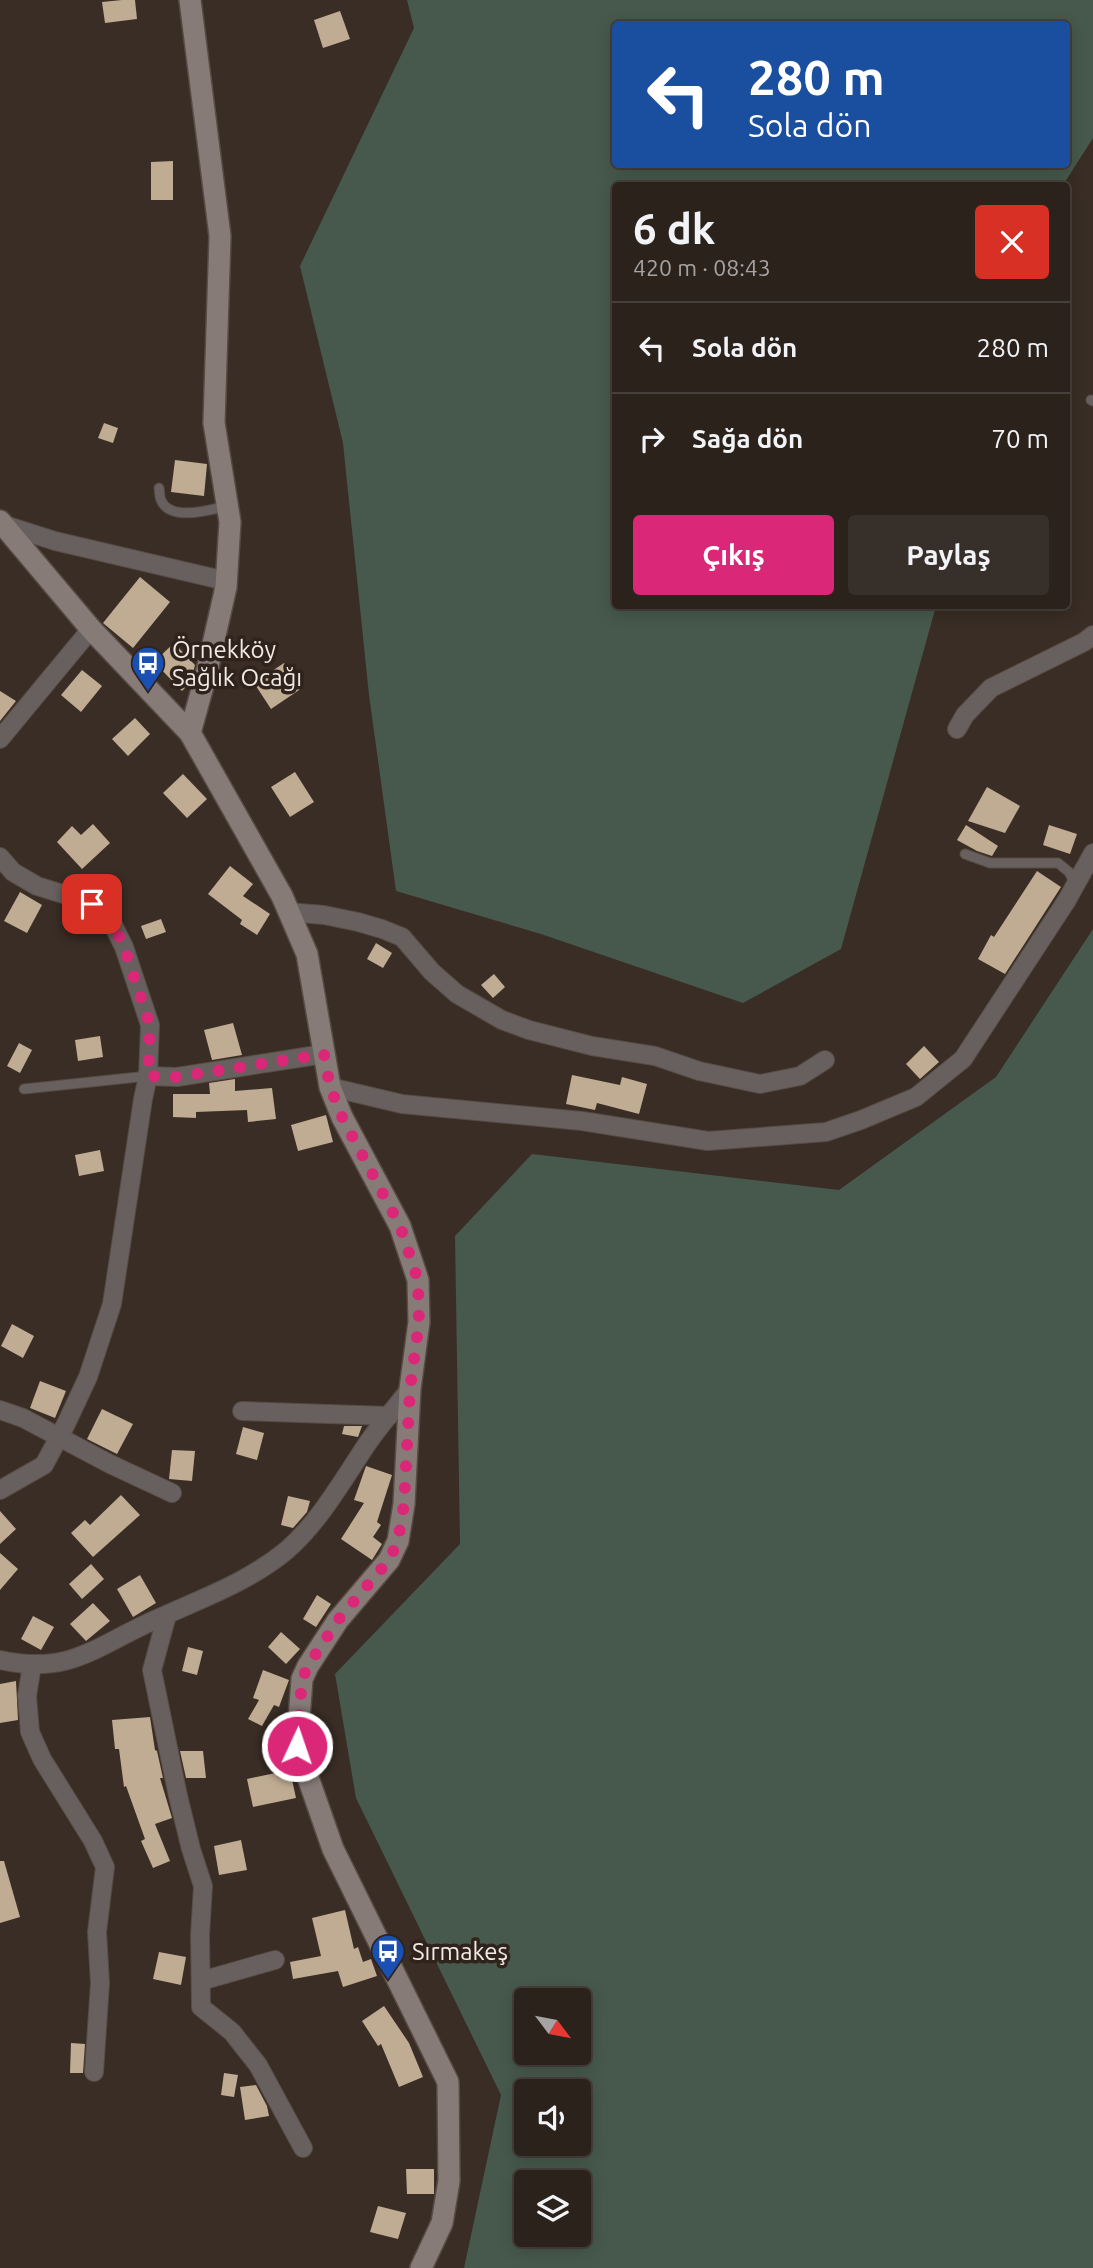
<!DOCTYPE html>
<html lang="tr">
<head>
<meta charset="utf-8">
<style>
	body { margin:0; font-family:Ubuntu,sans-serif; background:#372f29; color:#f1f3f6; height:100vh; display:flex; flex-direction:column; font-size:26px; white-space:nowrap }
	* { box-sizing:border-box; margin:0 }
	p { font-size:23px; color:#a6a4a3 }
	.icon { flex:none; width:38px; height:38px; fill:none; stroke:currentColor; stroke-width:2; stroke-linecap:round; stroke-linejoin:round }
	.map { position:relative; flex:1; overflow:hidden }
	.panel { position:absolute; left:612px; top:182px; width:458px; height:427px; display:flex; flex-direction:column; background:#2b221c; border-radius:7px; box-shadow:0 4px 18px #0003,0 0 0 2px #473f3b }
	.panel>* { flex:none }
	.hud { position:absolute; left:612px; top:21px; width:458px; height:147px; border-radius:7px; box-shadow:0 4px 18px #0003,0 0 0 2px #473f3b; background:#1a4fa0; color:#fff; overflow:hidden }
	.needle { width:46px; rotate:122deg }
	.fabs { position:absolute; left:514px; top:1988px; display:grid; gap:14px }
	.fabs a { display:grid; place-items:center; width:77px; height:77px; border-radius:7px; background:#2b221c; box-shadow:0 4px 18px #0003,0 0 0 2px #473f3b; font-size:35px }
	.pin { position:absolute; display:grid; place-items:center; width:60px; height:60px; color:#fff; margin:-30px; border-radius:14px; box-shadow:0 4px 10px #0006 }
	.me { position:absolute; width:77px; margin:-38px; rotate:3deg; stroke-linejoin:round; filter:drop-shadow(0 0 5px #0008) }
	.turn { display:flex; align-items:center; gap:24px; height:147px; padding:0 21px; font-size:32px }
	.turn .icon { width:91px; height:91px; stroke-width:2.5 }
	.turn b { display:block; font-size:49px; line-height:60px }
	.round { display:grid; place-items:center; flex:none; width:74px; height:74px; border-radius:7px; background:#372f29 }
	.headline { display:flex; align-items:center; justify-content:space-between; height:119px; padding:0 21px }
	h1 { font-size:42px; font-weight:700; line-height:52px }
	.button { display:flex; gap:14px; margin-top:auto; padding:14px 21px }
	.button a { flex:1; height:80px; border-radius:7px; background:#db2777; color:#fff; font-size:28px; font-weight:700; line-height:80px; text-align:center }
	.button a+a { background:#372f29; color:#f1f3f6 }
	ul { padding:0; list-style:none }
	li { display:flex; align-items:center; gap:21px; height:91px; padding:0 21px; border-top:2px solid #473f3b }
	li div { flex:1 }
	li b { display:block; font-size:26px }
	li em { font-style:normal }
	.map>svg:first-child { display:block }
	.green { fill:#47594c; fill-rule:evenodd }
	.building { fill:#c0ac93 }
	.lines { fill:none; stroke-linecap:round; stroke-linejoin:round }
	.lane-casing { stroke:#574b44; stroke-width:11 }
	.street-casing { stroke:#574b44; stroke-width:20 }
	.secondary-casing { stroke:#574b44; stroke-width:24 }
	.lane { stroke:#68605e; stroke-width:9 }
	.street { stroke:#68605e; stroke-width:18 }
	.secondary { stroke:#877b78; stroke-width:21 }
	.route { stroke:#db2777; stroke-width:12; stroke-dasharray:0 21.6 }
	.labels { text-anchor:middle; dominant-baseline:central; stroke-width:7; stroke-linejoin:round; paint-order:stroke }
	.poi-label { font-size:24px; fill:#f2eae5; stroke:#2f231c; text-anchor:start }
</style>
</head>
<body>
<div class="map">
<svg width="1093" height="2268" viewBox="0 0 1093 2268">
	<rect width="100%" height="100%" fill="#392d25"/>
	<g class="green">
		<path d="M407,0H1093V138L1063,185L616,186V606H936L841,949L743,1003L541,934L396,891L369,695L343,443L300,266L414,28ZM616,24H1068V164H616Z"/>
		<path d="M1093,929V2268H464L501,2095L356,1798L335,1674L460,1544L455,1236L532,1154L839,1190L996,1077ZM527,2000H579V2053H527ZM527,2091H579V2144H527ZM527,2182H579V2235H527Z"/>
	</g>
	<g class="building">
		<polygon points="122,0 135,0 137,19 105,23 102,2"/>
		<polygon points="340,11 350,39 323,48 314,20"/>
		<polygon points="173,161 173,200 151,200 151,162"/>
		<polygon points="104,423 118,428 113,443 98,438"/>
		<polygon points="175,460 207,464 204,496 171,492"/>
		<polygon points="140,577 170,602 133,648 103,623"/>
		<polygon points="174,643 195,665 190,683 182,691 154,662"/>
		<polygon points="284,663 302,688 271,709 254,683"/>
		<polygon points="82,670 102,686 81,712 61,695"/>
		<polygon points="0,691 16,701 0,721"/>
		<polygon points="135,718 150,734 128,756 112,739"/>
		<polygon points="295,772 314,802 290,817 271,787"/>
		<polygon points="183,774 207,799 187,818 163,793"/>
		<polygon points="987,787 1020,806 1005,833 968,821"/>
		<polygon points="93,824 110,843 82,869 57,842 72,826 81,835"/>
		<polygon points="966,825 998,846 992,856 977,851 957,840"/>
		<polygon points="1049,825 1077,834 1070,854 1043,845"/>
		<polygon points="230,866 253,884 243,896 270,914 257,935 240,924 242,920 208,894"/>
		<polygon points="1037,871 1061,887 1005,974 978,959 991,935 994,937"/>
		<polygon points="20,892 42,905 27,933 4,921"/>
		<polygon points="161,919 166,932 146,939 141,926"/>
		<polygon points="376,943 392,953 383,968 367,959"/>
		<polygon points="494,974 505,987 493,998 481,985"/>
		<polygon points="233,1023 242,1055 212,1060 204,1030"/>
		<polygon points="100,1036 103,1057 78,1061 75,1040"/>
		<polygon points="19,1043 32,1050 20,1073 7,1066"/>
		<polygon points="924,1046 939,1062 920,1079 906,1064"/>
		<polygon points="572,1075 620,1085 622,1077 647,1084 639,1114 597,1103 595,1110 566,1104"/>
		<polygon points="235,1079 235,1091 272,1088 276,1119 248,1122 247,1110 196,1112 196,1118 173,1117 173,1094 210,1094 209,1083"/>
		<polygon points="326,1115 333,1142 298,1151 291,1125"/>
		<polygon points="100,1150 104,1171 79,1176 75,1155"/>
		<polygon points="12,1324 34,1336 23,1358 1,1346"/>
		<polygon points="40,1381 66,1391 55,1418 30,1408"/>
		<polygon points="102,1409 133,1424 117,1454 87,1439"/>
		<polygon points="344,1426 362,1426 358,1437 342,1434"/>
		<polygon points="243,1427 264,1433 257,1460 236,1454"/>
		<polygon points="172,1450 195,1451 192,1481 169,1479"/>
		<polygon points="366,1466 392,1475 377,1522 381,1525 373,1537 382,1544 372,1560 341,1539 364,1503 354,1500"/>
		<polygon points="121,1495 140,1515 93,1557 71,1533 85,1520 90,1525"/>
		<polygon points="288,1496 310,1501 307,1512 293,1528 281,1525"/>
		<polygon points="0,1511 16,1529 0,1544"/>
		<polygon points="0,1553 18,1569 0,1590"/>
		<polygon points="91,1564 104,1579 82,1599 69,1584"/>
		<polygon points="140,1575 156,1603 133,1617 117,1589"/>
		<polygon points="317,1595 331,1604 316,1627 303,1619"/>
		<polygon points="93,1603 110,1621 86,1641 70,1624"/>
		<polygon points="33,1616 54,1627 41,1650 21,1639"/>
		<polygon points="281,1632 300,1649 286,1664 268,1647"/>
		<polygon points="188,1647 203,1651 197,1675 182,1671"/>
		<polygon points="263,1670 289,1680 279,1707 274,1705 262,1726 248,1719 259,1700 253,1698"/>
		<polygon points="16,1681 18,1720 0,1723 0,1684"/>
		<polygon points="150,1717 155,1750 157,1751 163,1778 160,1778 172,1818 155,1824 170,1861 153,1868 141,1841 145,1839 126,1786 124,1787 119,1749 115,1749 112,1720"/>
		<polygon points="180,1751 203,1751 206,1778 186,1778"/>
		<polygon points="290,1770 296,1798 253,1807 247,1779"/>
		<polygon points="241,1840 247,1870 219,1875 214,1846"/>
		<polygon points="0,1861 4,1861 20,1917 0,1923"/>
		<polygon points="345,1910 354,1949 358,1947 363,1962 371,1959 377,1976 343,1987 338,1971 293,1979 290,1962 321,1956 312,1918"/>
		<polygon points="159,1952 186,1957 181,1985 153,1979"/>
		<polygon points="384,2006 409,2043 423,2077 399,2087 381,2044 378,2046 362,2021"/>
		<polygon points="71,2043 85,2044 83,2073 70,2073"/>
		<polygon points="224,2073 238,2075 234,2097 221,2095"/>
		<polygon points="256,2085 267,2106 269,2116 245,2120 240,2087"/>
		<polygon points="406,2169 434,2169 434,2194 407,2194"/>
		<polygon points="378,2206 406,2213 398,2239 370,2232"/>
	</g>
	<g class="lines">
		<defs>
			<g id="lane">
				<polyline points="1091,400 1093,401"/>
				<path d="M159,488C160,492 159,496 161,500C170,522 210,510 227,506"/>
				<polyline points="965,854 990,863 1058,863 1069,872 1075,884"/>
				<polyline points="24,1089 148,1076"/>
			</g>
			<g id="street">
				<polyline points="5,525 55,541 226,581"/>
				<polyline points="957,729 965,715 991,688 1084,642 1093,635"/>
				<polyline points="0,739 91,629"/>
				<polyline points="0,857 13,872 37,886 92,903 109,917 124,947 150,1025 148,1076 143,1099 112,1304 88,1377 66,1424 44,1465 0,1490"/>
				<polyline points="288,912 324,915 358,922 382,929 402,937 432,972 457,994 502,1020 529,1030 592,1046 655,1056 699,1071 760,1084 800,1076 825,1060"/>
				<polyline points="148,1076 177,1077 324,1054"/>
				<polyline points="330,1087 402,1104 582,1121 708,1141 826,1132 861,1120 916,1097 963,1059 1067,900 1093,853"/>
				<polyline points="0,1410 23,1418 110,1464 172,1493"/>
				<polyline points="242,1411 389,1416"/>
				<polyline points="167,1615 152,1670 178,1796 191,1849 203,1886 200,1935 201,2007 232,2032 258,2065 303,2148"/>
				<path d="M0,1660C67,1674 89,1651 146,1624C194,1601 245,1585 287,1550C320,1521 343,1480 367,1444C380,1425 396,1407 410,1389"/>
				<polyline points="32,1665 27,1696 30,1732 42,1759 93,1841 105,1867 97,1932 100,1983 94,2072"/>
				<polyline points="201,1981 275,1960"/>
			</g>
			<g id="secondary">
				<polyline points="0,521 91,629 190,733 282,896 307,954 330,1087 342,1117 400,1226 418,1280 419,1322 410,1389 404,1504 398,1541 389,1560 338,1620 308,1666 302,1679 297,1746 333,1849 448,2082 449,2181 442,2223 421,2268"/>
				<polyline points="190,733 206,675 226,587 230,522 214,423 220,236 190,0"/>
			</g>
		</defs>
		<use href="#lane" class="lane-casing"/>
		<use href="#street" class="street-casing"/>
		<use href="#secondary" class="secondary-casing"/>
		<use href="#lane" class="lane"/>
		<use href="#street" class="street"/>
		<use href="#secondary" class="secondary"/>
	</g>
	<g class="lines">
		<polyline class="route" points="92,904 109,917 117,932 124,947 150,1025 148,1076 177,1077 324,1054 330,1087 342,1117 400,1226 418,1280 419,1322 410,1389 404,1504 398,1541 389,1560 338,1620 308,1666 302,1679 297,1746"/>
	</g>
	<defs>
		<symbol id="bus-pin" viewBox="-11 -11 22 30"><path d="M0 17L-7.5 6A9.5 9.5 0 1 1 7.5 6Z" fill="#1a4fb4" stroke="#2f231c"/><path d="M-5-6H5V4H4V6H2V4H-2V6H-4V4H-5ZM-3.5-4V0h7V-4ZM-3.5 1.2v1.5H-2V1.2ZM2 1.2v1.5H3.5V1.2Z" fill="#fff"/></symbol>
	</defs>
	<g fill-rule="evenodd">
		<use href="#bus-pin" x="129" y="644" width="38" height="52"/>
		<use href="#bus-pin" x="369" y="1932" width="38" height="52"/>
	</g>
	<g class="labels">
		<g class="poi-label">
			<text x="172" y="649">Örnekköy<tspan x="172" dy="28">Sağlık Ocağı</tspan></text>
			<text x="412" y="1951">Sırmakeş</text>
		</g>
	</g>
</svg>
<div class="fabs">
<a><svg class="needle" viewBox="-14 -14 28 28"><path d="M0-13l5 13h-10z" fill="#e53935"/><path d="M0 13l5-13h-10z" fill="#a6a4a3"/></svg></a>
<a><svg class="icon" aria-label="sound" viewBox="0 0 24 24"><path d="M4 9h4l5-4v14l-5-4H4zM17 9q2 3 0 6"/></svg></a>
<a><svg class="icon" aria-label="layers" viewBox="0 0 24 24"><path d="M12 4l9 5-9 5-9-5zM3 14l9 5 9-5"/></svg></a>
</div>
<div class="pin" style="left:92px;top:904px;background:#d93025"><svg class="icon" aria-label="arrive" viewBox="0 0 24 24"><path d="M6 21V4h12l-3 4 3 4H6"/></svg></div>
<svg class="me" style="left:297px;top:1746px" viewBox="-20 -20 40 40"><circle r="17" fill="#db2777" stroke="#fff" stroke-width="3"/><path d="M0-11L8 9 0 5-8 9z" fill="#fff"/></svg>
<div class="hud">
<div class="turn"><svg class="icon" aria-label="left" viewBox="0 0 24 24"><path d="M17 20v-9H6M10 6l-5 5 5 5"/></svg><div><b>280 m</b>Sola dön</div></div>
</div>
<section class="panel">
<div class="headline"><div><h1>6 dk</h1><p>420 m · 08:43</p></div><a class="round" style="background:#d93025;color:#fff"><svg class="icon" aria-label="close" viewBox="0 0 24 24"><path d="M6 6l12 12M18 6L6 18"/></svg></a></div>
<ul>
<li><svg class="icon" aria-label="left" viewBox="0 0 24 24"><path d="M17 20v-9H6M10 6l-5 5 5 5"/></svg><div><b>Sola dön</b></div><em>280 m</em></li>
<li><svg class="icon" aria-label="right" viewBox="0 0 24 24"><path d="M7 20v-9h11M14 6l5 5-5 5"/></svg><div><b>Sağa dön</b></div><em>70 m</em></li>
</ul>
<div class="button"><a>Çıkış</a><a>Paylaş</a></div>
</section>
</div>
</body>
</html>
